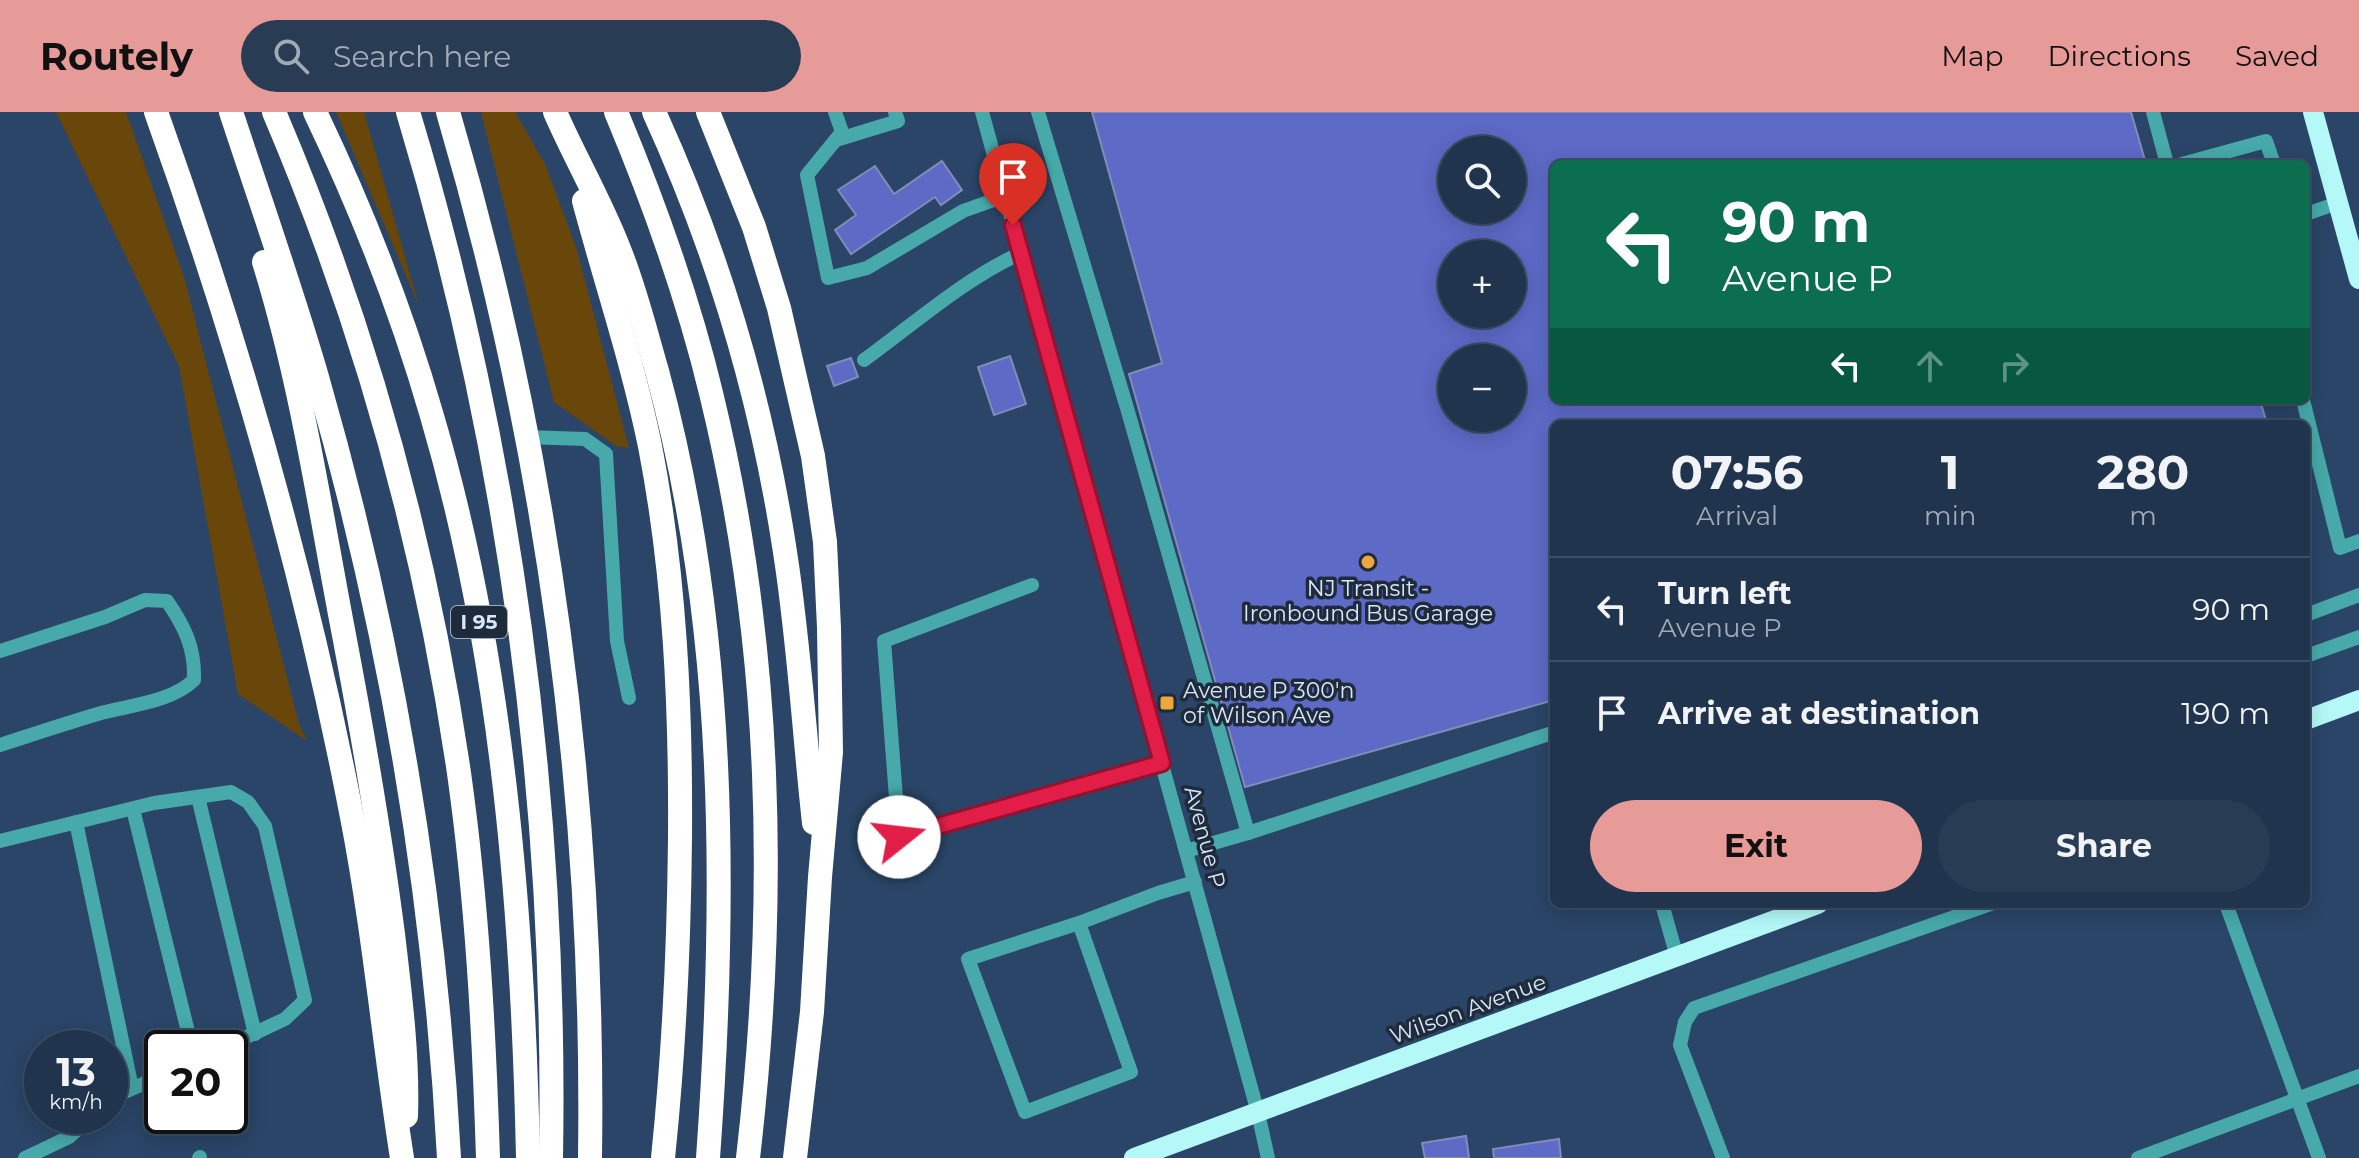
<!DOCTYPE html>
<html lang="en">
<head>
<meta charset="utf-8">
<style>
	body { margin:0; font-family:Montserrat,sans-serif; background:#283c54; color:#f1f3f6; height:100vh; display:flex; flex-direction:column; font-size:30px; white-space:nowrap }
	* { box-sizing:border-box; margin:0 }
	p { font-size:26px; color:#a2aab6 }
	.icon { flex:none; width:44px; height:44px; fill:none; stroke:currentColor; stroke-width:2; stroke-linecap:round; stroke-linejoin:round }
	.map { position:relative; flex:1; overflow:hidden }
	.side { position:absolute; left:1550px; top:308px; width:760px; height:488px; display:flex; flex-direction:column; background:#20344d; border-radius:12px; box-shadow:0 4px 20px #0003,0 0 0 2px #3d4f65 }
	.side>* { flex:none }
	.top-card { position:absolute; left:1550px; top:48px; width:760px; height:244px; border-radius:12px; box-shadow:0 4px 20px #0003,0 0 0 2px #3d4f65; background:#0b6e4f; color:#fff; overflow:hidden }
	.controls { position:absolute; left:1438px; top:24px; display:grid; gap:16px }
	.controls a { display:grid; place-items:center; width:88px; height:88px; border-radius:50%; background:#20344d; box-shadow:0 4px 20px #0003,0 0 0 2px #3d4f65; font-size:40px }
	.speed { position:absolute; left:24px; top:918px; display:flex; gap:16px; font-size:40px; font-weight:700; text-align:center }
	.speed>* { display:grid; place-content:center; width:104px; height:104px; border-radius:50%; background:#20344d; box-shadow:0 4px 20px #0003,0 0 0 2px #3d4f65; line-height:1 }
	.speed small { font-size:20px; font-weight:400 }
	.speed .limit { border:4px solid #111; border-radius:12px; background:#fff; color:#111 }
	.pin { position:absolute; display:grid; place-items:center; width:68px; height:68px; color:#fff; margin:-82px -34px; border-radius:50% 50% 50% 0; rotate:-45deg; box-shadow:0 0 8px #0007 }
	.pin .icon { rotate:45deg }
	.me { position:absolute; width:88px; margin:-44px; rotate:74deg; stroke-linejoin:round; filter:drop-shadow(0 0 6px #0008) }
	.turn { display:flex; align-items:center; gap:28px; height:168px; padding:0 40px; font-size:36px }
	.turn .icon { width:104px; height:104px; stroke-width:2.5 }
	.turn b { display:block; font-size:56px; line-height:68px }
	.lanes { display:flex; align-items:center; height:76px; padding:0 40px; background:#0003; justify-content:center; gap:40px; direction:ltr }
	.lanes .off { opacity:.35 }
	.eta { display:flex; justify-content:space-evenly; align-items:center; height:136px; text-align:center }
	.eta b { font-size:48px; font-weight:700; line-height:56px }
	.primary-button { display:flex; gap:16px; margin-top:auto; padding:16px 40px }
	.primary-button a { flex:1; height:92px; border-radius:48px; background:#e69b98; color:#111; font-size:32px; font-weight:700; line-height:92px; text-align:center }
	.primary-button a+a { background:#283c54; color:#f1f3f6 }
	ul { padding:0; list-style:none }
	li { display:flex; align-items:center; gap:24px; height:104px; padding:0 40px; border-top:2px solid #3d4f65 }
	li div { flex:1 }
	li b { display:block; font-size:30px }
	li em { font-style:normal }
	header { display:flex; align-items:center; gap:48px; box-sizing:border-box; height:112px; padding:0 40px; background:#e69b98; color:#111 }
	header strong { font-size:38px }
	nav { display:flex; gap:44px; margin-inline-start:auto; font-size:28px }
	.search { width:560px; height:72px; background:#283c54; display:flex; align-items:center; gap:20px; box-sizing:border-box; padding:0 28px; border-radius:44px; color:#a2aab6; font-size:30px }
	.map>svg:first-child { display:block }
	.green { fill:#69470b }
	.building { fill:#5d6ac6; stroke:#828cb8; stroke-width:2; fill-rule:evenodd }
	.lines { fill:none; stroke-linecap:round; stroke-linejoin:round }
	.minor { stroke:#47a9a9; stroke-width:14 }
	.major { stroke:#b4f9f8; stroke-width:20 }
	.highway { stroke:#fff; stroke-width:24 }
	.route-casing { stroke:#92132f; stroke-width:20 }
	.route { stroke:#e11d48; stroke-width:14 }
	.poi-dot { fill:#eda83b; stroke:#1f2b3b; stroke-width:3 }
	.labels { text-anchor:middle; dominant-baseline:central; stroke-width:7; stroke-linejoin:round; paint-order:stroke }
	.shield { fill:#1f2b3b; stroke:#9faec1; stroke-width:2 }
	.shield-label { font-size:20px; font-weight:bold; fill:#d6e6fb }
	.poi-label { font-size:22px; fill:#d6e6fb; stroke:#1f2b3b }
	.street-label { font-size:22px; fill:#d6e6fb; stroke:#1f2b3b }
</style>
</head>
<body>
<header>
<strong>Routely</strong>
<div class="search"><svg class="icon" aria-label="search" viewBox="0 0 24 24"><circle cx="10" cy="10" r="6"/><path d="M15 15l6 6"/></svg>Search here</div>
<nav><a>Map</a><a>Directions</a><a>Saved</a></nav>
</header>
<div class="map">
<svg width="2359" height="1046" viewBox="0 0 2359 1046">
	<rect width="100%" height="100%" fill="#2a4567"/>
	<g class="green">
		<polygon points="56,0 126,0 184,165 299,612 307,629 238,582 179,254"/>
		<polygon points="336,0 364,0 419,194"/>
		<polygon points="481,0 515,0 545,52 576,135 629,336 616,334 554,290"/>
	</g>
	<g class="building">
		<path d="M1092,0H2131L2146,52H1554V288H2260L2267,312H1554V588L1245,675L1129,262L1162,251ZM1452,38H1512V98H1452ZM1452,142H1512V202H1452ZM1452,246H1512V306H1452Z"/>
		<polygon points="942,49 962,78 941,93 935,85 851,142 835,118 856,103 838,78 875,54 894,82"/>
		<polygon points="1010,244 1026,292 994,303 978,255"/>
		<polygon points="851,246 858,265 834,274 827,254"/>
		<polygon points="1466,1024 1469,1046 1425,1046 1422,1031"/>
		<polygon points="1559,1027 1561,1046 1494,1046 1493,1037"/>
	</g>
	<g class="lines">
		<g class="minor">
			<polyline points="835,0 842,20 807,63 828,166 867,156 963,99 1005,84"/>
			<polyline points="982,0 1258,1001 1268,1046"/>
			<polyline points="1038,0 1127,296 1248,721 1186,739"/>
			<polyline points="2153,0 2167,52"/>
			<polyline points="836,28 898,9 895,0"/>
			<polyline points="2182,52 2266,29 2274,52"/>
			<polyline points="2306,102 2338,91"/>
			<path d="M864,248C915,211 964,167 1021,141"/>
			<polyline points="2303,288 2340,436 2359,429"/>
			<polyline points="526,325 585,327 606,342 617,529 629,586"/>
			<polyline points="1032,473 884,529 899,725 1162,651"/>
			<polyline points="2306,503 2359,483"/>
			<path d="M0,539L105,505L145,488L167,489C185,515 195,536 194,568C171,590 131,593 101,601C67,611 34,622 0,633"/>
			<polyline points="2306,544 2359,525"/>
			<polyline points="198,685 255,922"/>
			<polyline points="133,697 192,936"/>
			<polyline points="76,710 132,976"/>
			<polyline points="1248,721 1549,622"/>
			<polyline points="0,729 154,691 231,680 248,690 265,714 305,888 285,907 223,936"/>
			<polyline points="1662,792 1677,845"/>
			<polyline points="2226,792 2319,1046"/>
			<polygon points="1079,811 1131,960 1025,1000 968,847"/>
			<polyline points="1079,811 1158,781 1195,770"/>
			<polyline points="110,987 162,963"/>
			<polyline points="25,1046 69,1025 92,1004"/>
			<polyline points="199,1046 200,1045"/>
			<polyline points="1723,1046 1680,933 1685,910 1694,896 1991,792"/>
			<polyline points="2138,1046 2359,964"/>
		</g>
		<g class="major">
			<polyline points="2313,0 2359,167"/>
			<polyline points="2306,608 2359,588"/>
			<polyline points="1134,1046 1818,792"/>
		</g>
		<g class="highway">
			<path d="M156,0C238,229 306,466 352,705C374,818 384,932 402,1046"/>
			<path d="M231,0C260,88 291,176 317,265C390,519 435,782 449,1046"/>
			<path d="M274,0C364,211 426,434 459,661C477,789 484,917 488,1046"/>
			<path d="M315,0C362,98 402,200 432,304C502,542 523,799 528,1046"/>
			<path d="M408,0C510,337 557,694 551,1046"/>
			<path d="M448,0C548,339 595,693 590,1046"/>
			<path d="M555,0C575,46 601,90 619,137C635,176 645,218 657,259C727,515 727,783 708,1046"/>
			<path d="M616,0C654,91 688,185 711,281C773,535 778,787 748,1046"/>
			<path d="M654,0C718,140 762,288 785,440C799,529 804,620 814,711"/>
			<polyline points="708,0 754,115 779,196 813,344 825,430 829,516 831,640 820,765 812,900 795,1046"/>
			<path d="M584,89C606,171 633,251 650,334C675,463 681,595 680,726C679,833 674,940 663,1046"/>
			<path d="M264,150C302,272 320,398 344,523C363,623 380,722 393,822C400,882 408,943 406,1004"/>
		</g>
	</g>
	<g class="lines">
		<defs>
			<polyline id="route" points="899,725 1162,651 1013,113"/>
		</defs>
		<use href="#route" class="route-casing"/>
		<use href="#route" class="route"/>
	</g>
	<g class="poi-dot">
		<circle cx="1368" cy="450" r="8"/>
		<rect x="1159" y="583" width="16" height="16" rx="4"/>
	</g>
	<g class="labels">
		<rect class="shield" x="451" y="494" width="56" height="32" rx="6"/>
		<g class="shield-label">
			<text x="479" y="510">I 95</text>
		</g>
		<g class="poi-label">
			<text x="1368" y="476">NJ Transit -<tspan x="1368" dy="25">Ironbound Bus Garage</tspan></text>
			<text x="1183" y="578" text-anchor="start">Avenue P 300'n<tspan x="1183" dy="25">of Wilson Ave</tspan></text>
		</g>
		<g class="street-label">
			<text transform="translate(1205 725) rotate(75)">Avenue P</text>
			<text transform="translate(1468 897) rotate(-20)">Wilson Avenue</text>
		</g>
	</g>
</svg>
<div class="controls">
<a><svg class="icon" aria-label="search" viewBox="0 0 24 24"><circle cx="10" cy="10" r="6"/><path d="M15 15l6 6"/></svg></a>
<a>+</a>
<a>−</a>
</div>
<div class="speed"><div>13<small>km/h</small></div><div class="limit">20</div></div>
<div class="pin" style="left:1013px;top:113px;background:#d93025"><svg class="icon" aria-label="arrive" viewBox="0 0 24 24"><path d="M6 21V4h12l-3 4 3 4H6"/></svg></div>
<svg class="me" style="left:899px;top:725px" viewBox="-20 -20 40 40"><circle r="19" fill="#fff"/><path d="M0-13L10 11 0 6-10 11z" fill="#e11d48"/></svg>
<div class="top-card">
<div class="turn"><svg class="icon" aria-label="left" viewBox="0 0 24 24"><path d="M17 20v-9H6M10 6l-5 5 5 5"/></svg><div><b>90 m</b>Avenue P</div></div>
<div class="lanes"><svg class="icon" aria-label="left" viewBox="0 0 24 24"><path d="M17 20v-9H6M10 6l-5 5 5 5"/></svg><svg class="icon off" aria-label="ahead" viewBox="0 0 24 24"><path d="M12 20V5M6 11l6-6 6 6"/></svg><svg class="icon off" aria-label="right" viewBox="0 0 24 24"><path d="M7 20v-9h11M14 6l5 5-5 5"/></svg></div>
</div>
<section class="side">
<div class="eta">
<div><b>07:56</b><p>Arrival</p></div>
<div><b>1</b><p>min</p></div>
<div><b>280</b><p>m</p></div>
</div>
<ul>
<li><svg class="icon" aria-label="left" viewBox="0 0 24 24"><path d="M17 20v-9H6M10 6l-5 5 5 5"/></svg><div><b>Turn left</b><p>Avenue P</p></div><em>90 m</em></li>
<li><svg class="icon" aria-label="arrive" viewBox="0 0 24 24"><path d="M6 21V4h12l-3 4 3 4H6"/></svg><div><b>Arrive at destination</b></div><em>190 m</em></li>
</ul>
<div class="primary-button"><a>Exit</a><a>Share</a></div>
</section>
</div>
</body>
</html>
